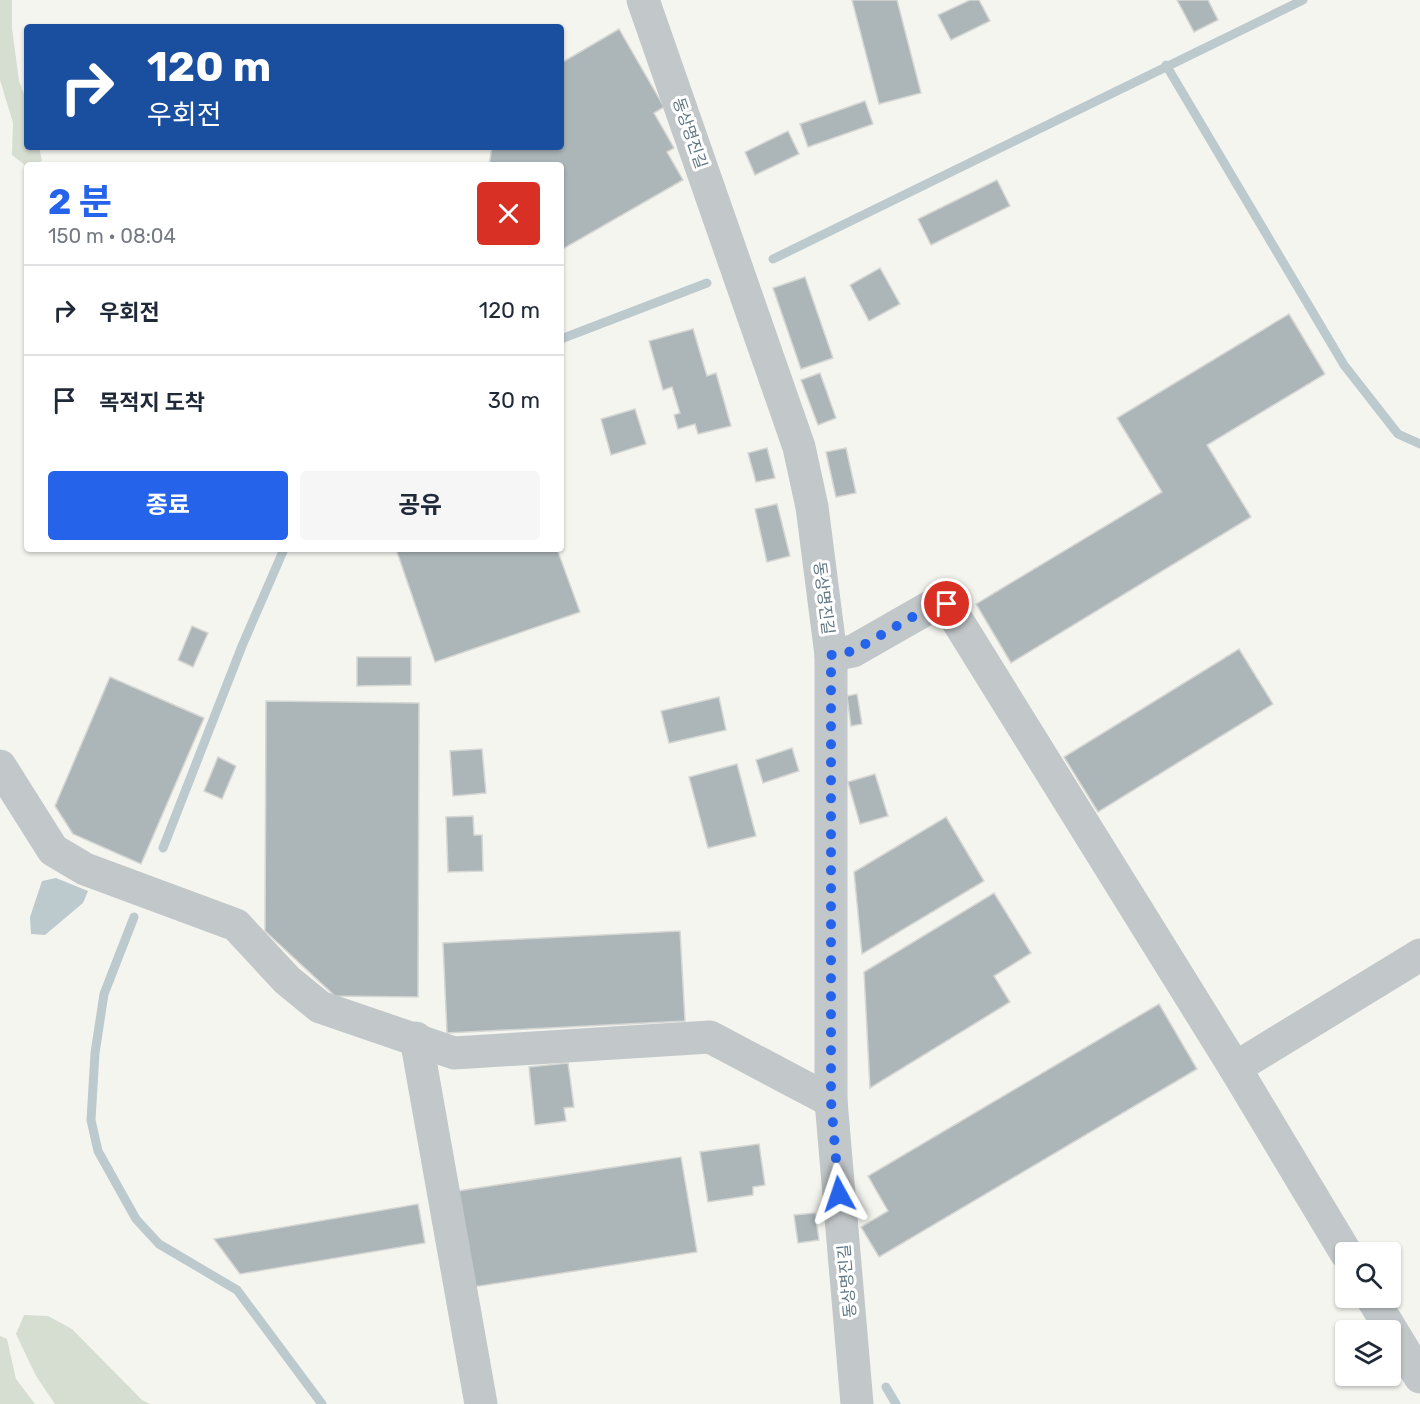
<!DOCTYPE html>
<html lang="ko">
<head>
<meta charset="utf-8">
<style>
	body { margin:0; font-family:Rubik,"Noto Sans KR",sans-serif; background:#f6f6f7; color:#1f2937; height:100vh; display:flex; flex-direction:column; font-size:22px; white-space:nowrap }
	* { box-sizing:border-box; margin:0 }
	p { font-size:20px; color:#747a83 }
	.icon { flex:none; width:33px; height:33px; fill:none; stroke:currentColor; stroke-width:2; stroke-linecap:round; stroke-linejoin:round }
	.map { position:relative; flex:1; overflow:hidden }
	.panel { position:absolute; left:24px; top:162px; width:540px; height:390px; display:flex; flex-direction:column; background:#fff; border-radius:6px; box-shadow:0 2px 4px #0004 }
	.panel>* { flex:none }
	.hud { position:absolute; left:24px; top:24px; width:540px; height:126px; border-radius:6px; box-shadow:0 2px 4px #0004; background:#1a4fa0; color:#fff; overflow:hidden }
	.fabs { position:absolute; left:1335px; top:1242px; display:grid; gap:12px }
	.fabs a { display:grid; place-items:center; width:66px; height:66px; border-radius:6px; background:#fff; box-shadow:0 2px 4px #0004; font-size:30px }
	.pin { position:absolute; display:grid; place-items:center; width:51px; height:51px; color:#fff; margin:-26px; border:3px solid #fff; border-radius:50%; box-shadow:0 2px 6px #0007 }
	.me { position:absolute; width:66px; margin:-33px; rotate:355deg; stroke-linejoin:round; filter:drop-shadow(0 0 4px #0008) }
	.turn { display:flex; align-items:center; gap:21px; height:126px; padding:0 24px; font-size:27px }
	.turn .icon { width:78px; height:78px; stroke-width:2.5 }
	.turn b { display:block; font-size:42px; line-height:51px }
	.round { display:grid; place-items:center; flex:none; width:63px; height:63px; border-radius:6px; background:#f6f6f7 }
	.head { display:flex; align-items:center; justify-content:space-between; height:102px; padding:0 24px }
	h1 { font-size:36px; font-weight:700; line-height:45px; color:#2563eb }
	.primary-button { display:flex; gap:12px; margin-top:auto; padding:12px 24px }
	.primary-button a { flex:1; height:69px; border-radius:6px; background:#2563eb; color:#fff; font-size:24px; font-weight:700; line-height:69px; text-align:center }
	.primary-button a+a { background:#f6f6f7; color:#1f2937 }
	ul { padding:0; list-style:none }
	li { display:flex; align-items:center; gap:18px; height:90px; padding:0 24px; border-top:2px solid #e0e1e3 }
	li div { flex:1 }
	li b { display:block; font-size:22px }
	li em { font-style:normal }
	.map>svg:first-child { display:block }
	.green { fill:#d6ddd1 }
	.water { fill:#bccace }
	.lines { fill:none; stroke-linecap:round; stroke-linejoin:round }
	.stream { stroke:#bccace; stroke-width:9 }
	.building { fill:#acb6b9; stroke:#d6d6d3; stroke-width:1.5 }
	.minor { stroke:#c2c7c9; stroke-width:33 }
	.route { stroke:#2563eb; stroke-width:10; stroke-dasharray:0 18 }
	.labels { text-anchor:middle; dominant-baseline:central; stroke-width:6; stroke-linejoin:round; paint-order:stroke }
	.street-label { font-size:16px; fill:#617784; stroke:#fff }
</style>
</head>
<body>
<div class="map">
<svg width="1420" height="1404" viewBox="0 0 1420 1404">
	<rect width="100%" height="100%" fill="#f5f5f0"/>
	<g class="green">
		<polygon points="0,0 12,0 12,28 19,81 27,102 27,147 39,147 42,161 26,166 12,155 13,123 0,80"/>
		<polygon points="24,1315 48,1316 72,1329 142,1400 150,1404 55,1404 36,1376 16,1334"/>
		<polygon points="0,1336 7,1339 16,1379 35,1404 0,1404"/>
	</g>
	<polygon class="water" points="56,878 88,891 83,903 45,935 31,934 30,917 42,881"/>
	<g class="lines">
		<g class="stream">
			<polyline points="1166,65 1344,365 1398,434 1420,444"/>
			<polyline points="773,259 1303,0"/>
			<polyline points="561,339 707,283"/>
			<polyline points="163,848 242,646 284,549"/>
			<polyline points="134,917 104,994 95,1053 91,1120 98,1151 136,1219 159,1244 237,1290 322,1404"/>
			<polyline points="886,1387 896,1404"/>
		</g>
	</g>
	<g class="building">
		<polygon points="852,0 897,0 921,93 879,104"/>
		<polygon points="970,0 979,0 990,21 951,40 938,15"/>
		<polygon points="1177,0 1208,0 1218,20 1194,32"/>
		<polygon points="619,29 664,107 654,113 674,148 667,152 683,180 561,250 561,165 489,165 492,147 561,147 561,63"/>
		<polygon points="865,101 873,124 808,147 800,124"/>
		<polygon points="788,131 799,154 755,175 745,152"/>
		<polygon points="997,180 1010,206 931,245 918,219"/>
		<polygon points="880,268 900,304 869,321 850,285"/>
		<polygon points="805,277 833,358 801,369 773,288"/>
		<polygon points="1289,314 1325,374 1207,445 1251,517 1011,663 976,604 1162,492 1117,418"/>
		<polygon points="693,329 707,376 716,373 731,426 698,434 695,424 678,429 674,415 680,413 672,387 663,390 649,341"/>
		<polygon points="820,373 836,418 818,425 801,380"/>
		<polygon points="635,409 646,444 611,455 601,419"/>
		<polygon points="767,448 775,478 756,482 748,453"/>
		<polygon points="846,448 856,493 836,497 826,452"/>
		<polygon points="777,504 790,556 767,562 755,509"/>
		<polygon points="396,549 557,549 580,612 435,662"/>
		<polygon points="192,626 208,633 193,667 178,660"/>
		<polygon points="1239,649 1273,704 1098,812 1064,757"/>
		<polygon points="357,657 411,657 411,685 357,686"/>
		<polygon points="110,677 204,718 141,864 73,834 55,806"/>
		<polygon points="857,694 862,724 851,726 847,696"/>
		<polygon points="719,697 726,730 669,743 661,711"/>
		<polygon points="266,701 419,703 418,997 335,996 265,931"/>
		<polygon points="792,748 799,771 763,783 756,760"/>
		<polygon points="482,749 486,793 453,796 450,751"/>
		<polygon points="218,757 236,766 222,799 204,791"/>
		<polygon points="737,764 756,836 708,848 689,777"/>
		<polygon points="875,774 888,816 860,824 848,782"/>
		<polygon points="473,816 474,835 482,835 483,871 448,872 446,817"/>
		<polygon points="946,817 984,881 862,954 854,872"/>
		<polygon points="994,893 1031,953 994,976 1010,1002 870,1088 864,972"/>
		<polygon points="680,931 685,1021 447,1033 443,943"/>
		<polygon points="1159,1004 1197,1069 879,1257 861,1227 888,1211 868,1176"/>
		<polygon points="568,1063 574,1107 564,1108 566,1121 535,1125 529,1067"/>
		<polygon points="759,1144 765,1185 753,1187 753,1195 708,1202 700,1152"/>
		<polygon points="681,1157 697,1252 473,1287 458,1191"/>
		<polygon points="418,1204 425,1243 240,1274 214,1239"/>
		<polygon points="815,1213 819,1240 798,1243 794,1215"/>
	</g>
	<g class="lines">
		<g class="minor">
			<polyline points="643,0 799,447 812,507 831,655 831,1101 857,1404"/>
			<polyline points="831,655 853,651 930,607 947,604 1235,1068 1346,1253"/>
			<polyline points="0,766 53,850 85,869 236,925 287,980 320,1007 454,1053 710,1037 831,1101"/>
			<polyline points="416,1038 481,1404"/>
			<polyline points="1235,1068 1420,955"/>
			<polyline points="1372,1298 1420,1377"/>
		</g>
	</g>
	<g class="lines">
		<polyline class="route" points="839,1194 831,1101 831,655 853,651 930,607 947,604"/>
	</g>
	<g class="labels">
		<g class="street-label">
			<text transform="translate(690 133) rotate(71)">동상명진길</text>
			<text transform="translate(824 598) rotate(83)">동상명진길</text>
			<text transform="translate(847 1281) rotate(-95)">동상명진길</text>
		</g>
	</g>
</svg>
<div class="fabs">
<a><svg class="icon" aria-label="search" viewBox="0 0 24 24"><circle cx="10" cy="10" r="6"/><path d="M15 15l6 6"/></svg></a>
<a><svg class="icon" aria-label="layers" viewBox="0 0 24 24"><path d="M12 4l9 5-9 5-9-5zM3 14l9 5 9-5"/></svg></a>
</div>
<div class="pin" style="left:947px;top:604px;background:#d93025"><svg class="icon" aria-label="arrive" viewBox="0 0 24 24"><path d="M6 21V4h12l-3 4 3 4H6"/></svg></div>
<svg class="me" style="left:839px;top:1194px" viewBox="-20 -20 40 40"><path d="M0-17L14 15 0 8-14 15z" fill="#2563eb" stroke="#fff" stroke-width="4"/></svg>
<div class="hud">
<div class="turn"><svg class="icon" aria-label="right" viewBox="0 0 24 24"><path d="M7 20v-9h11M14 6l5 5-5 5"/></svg><div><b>120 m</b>우회전</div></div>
</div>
<section class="panel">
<div class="head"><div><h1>2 분</h1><p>150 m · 08:04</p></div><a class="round" style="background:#d93025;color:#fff"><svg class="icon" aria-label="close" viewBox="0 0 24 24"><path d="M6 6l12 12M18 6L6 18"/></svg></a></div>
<ul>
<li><svg class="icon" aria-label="right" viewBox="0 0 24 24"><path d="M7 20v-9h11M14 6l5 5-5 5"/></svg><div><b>우회전</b></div><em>120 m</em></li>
<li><svg class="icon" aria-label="arrive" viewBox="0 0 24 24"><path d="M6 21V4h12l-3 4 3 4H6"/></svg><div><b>목적지 도착</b></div><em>30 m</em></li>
</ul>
<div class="primary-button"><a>종료</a><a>공유</a></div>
</section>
</div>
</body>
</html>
